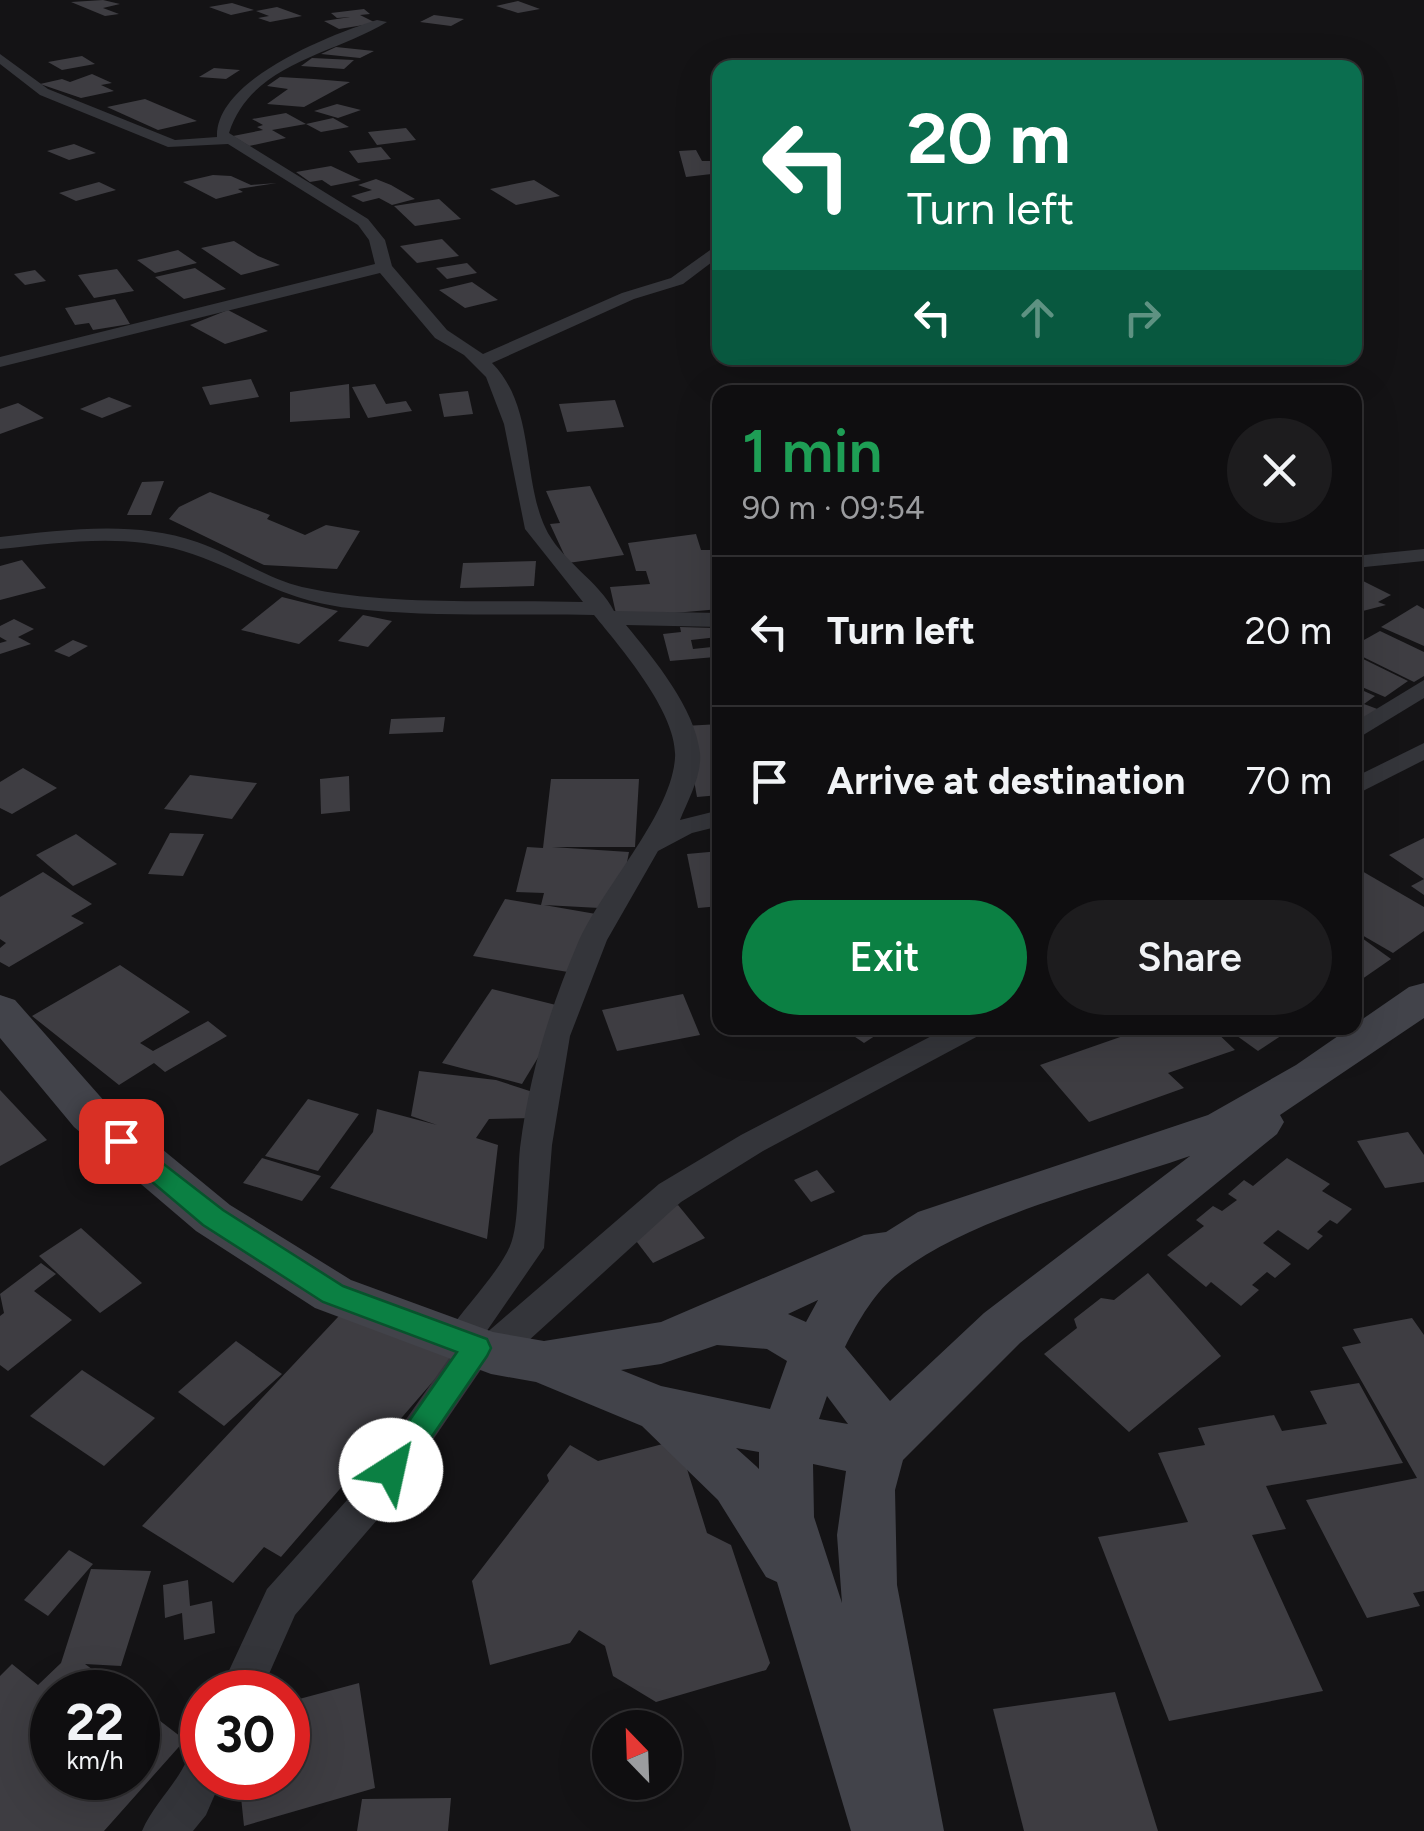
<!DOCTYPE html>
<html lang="en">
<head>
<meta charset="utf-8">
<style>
	body { margin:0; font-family:Figtree,sans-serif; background:#1d1c1e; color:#f1f3f6; height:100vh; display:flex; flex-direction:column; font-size:38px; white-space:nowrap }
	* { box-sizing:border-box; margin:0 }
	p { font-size:32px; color:#9b9c9f }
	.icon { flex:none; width:55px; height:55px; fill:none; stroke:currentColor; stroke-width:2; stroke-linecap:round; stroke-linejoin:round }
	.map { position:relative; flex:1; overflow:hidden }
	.panel { position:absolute; left:712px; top:385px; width:650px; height:650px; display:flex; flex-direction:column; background:#0f0e10; border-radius:20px; box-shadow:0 10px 40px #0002,0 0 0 2px #2f2e30 }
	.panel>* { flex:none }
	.banner { position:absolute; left:712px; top:60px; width:650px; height:305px; border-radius:20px; box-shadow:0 10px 40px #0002,0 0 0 2px #2f2e30; background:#0b6e4f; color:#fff; overflow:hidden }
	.needle { width:65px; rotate:337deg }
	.fabs { position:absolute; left:592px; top:1710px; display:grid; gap:20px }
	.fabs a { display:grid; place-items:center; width:90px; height:90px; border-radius:50%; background:#0f0e10; box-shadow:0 10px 40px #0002,0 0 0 2px #2f2e30; font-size:50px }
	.speed { position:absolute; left:30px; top:1670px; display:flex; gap:20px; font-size:50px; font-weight:700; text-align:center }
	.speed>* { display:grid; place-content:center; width:130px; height:130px; border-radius:50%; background:#0f0e10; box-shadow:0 10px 40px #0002,0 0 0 2px #2f2e30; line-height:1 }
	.speed small { font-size:25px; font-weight:400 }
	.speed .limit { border:15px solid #d22; background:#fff; color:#111 }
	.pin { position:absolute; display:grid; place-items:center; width:85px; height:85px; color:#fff; margin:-42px; border-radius:20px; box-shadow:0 5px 15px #0006 }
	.me { position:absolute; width:110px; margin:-55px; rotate:35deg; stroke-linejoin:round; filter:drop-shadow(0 0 8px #0008) }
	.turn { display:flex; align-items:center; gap:35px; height:210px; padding:0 30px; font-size:45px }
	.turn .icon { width:130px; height:130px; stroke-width:2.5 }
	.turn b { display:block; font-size:70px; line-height:85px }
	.lanes { display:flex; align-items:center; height:95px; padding:0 30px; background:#0003; justify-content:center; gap:50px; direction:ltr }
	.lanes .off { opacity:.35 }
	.round { display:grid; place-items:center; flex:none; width:105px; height:105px; border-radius:52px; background:#1d1c1e }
	.overview { display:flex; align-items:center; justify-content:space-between; height:170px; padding:0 30px }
	h1 { font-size:60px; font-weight:600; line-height:75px; color:#1e9e55 }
	.cta { display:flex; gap:20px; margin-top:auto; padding:20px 30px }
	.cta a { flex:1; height:115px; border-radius:60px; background:#0b8043; color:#fff; font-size:40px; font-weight:600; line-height:115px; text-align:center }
	.cta a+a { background:#1d1c1e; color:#f1f3f6 }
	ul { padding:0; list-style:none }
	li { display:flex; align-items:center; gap:30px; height:150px; padding:0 30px; border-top:2px solid #2f2e30 }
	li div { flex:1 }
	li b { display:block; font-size:38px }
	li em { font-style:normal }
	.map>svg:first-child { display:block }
	.building { fill:#3e3d42 }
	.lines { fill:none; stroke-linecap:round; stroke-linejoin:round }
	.minor { fill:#34353a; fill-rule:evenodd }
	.secondary { fill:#42434a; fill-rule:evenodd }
	.route { fill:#0b8043; stroke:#07532c; stroke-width:2.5 }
</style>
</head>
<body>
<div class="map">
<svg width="1424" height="1831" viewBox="0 0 1424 1831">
	<rect width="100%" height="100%" fill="#141315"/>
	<g class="building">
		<polygon points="103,0 120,4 103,8 119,14 105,16 71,2"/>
		<polygon points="518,1 540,9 518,13 496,6"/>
		<polygon points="232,3 254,10 231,15 209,7"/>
		<polygon points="277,7 302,16 270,22 258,18 269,16 256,11"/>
		<polygon points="364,9 370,14 360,15 376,23 339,29 324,21 350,17 337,18 331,13"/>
		<polygon points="434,15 464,19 451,26 420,22"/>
		<polygon points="336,47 374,51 360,58 321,54"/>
		<polygon points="82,56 95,64 62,70 48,62"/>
		<polygon points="312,58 354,60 344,69 301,66"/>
		<polygon points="214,68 240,70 226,79 199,77"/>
		<polygon points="92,74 112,83 101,85 114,91 81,98 40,84 62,79 70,82"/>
		<polygon points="280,77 314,79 350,82 304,107 267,104 288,89 267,86"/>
		<polygon points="145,99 197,121 158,130 107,107"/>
		<polygon points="337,104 361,110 338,118 314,111"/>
		<polygon points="286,113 306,124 272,130 286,138 249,146 233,136 263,130 257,127 263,125 252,119"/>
		<polygon points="333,118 349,127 321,132 306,124"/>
		<polygon points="406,128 416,140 377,145 368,132"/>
		<polygon points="74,144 96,153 69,160 47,151"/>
		<polygon points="381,147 391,159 358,163 349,151"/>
		<polygon points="696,150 702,161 720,161 720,173 686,177 679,151"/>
		<polygon points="331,166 361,180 331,186 322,180 310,182 296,172"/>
		<polygon points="213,175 231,176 251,185 277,183 238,189 243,192 216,199 183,182"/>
		<polygon points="376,179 391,185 415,199 392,205 379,198 363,202 351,196 372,190 358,185"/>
		<polygon points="534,180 560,196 516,205 490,189"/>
		<polygon points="99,182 116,190 76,201 59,193"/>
		<polygon points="439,199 461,219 415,226 394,206"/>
		<polygon points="442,239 459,256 417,263 400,246"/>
		<polygon points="234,241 258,256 280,265 241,275 201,248"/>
		<polygon points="178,250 197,263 155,273 137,260"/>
		<polygon points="467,263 477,273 447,279 436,268"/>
		<polygon points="195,268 226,289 184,299 155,277"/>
		<polygon points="117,269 134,291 94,298 78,275"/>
		<polygon points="35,270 46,281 25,285 14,274"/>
		<polygon points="472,282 498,300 465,308 439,290"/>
		<polygon points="115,299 130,324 93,330 89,323 75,325 65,308"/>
		<polygon points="228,310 268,331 225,344 190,325"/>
		<polygon points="251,379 259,397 210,405 202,387"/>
		<polygon points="349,384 350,418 290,422 290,392"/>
		<polygon points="375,384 386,404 406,401 412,411 368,418 352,387"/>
		<polygon points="468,391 473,414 444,417 439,394"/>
		<polygon points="109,397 132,406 102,418 80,409"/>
		<polygon points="615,400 624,427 567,432 559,404"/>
		<polygon points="18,403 44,418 0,434 0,409"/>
		<polygon points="164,481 151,515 127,515 142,482"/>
		<polygon points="590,486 624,555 568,563 550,524 560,523 546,491"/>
		<polygon points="210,492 270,515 267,519 305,535 326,525 360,531 337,569 264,565 169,519 179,507"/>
		<polygon points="696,534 701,550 710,550 720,580 720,609 617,618 610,587 650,584 646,571 636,571 628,543"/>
		<polygon points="22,560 46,588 0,600 0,566"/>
		<polygon points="536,561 534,586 460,588 463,563"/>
		<polygon points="1355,577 1391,595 1378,602 1386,605 1355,613"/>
		<polygon points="282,597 338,611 299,644 241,630"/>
		<polygon points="1417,605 1424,609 1424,646 1381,627"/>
		<polygon points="363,615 392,621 368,647 338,641"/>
		<polygon points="14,619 34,629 18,637 31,644 0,654 0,643 7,641 0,637 0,626"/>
		<polygon points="680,627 715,628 718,637 691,640 693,649 712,647 715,657 670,661 663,634 681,632"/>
		<polygon points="1380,631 1424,652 1424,676 1414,682 1355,653 1355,645"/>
		<polygon points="73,640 88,646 69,657 54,651"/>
		<polygon points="1355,655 1408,681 1385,697 1355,684"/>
		<polygon points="1355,687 1375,696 1364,704 1380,710 1355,726"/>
		<polygon points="445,717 443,732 389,734 391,719"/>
		<polygon points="720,724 720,795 697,797 684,726"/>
		<polygon points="23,768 57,788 12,814 0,808 0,782"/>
		<polygon points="190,775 257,783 232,819 164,809"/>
		<polygon points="349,776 350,811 321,814 320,779"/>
		<polygon points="551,779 639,779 635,847 552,847 629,852 618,909 544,905 596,914 568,972 473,956 505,899 541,905 544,893 516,892 527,847 543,848"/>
		<polygon points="170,833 204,834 183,876 148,874"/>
		<polygon points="76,834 117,864 73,886 36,855"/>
		<polygon points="1424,838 1424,895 1411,886 1424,879 1389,855"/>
		<polygon points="720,851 720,906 698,908 687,854"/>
		<polygon points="1355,867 1424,907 1424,931 1393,953 1355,931"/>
		<polygon points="43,872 92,904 71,916 84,923 9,967 0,962 0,948 6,943 0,939 0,897"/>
		<polygon points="1355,933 1391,959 1355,984"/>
		<polygon points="120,965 190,1012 140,1043 153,1051 208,1021 227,1036 165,1072 154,1063 119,1085 32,1016"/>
		<polygon points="492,989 568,1008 522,1084 442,1063"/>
		<polygon points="683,994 700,1035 617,1051 602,1010"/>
		<polygon points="842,1028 887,1028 864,1043"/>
		<polygon points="1146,1028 1212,1028 1235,1050 1168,1073 1184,1088 1089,1122 1040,1065"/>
		<polygon points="1226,1028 1293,1028 1258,1051"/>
		<polygon points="419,1071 496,1080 539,1094 536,1118 489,1119 476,1138 498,1145 487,1239 330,1188 373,1132 377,1109 437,1125 411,1116"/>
		<polygon points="0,1090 47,1140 0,1166"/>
		<polygon points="308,1099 359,1114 318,1171 265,1156"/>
		<polygon points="1408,1132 1424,1155 1424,1182 1385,1188 1357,1141"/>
		<polygon points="262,1158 321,1176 302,1201 243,1183"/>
		<polygon points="1287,1158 1330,1184 1322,1191 1352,1209 1337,1224 1330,1220 1317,1232 1323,1236 1308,1250 1278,1230 1263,1243 1291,1264 1275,1278 1267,1272 1252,1285 1259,1290 1241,1306 1211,1282 1206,1287 1167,1255 1204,1226 1196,1220 1213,1206 1222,1211 1237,1200 1228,1194 1244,1180 1253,1186"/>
		<polygon points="817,1170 835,1192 811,1202 794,1180"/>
		<polygon points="678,1205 705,1238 653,1263 627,1229"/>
		<polygon points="81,1228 142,1283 100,1313 39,1256"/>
		<polygon points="41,1263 56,1274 34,1291 72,1320 8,1371 0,1365 0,1316 4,1313 0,1294"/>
		<polygon points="1148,1273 1221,1356 1129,1432 1044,1354 1077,1328 1074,1319 1101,1298 1114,1300"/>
		<polygon points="353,1301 455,1356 281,1557 264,1547 233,1583 142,1526"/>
		<polygon points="1412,1318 1424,1335 1424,1591 1413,1593 1420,1606 1367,1618 1306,1500 1417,1478 1342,1347 1361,1343 1353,1329"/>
		<polygon points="236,1341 282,1374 224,1426 178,1392"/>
		<polygon points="82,1370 155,1418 104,1466 30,1416"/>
		<polygon points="1359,1383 1403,1463 1266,1486 1286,1529 1252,1535 1323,1691 1169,1721 1098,1537 1188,1522 1158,1453 1205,1445 1198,1428 1274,1415 1282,1431 1327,1424 1310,1391"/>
		<polygon points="678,1440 707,1533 731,1545 770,1663 766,1670 656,1702 613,1676 605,1646 579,1630 570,1643 490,1665 472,1581 549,1481 547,1475 570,1445 598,1461"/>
		<polygon points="69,1550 93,1564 48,1616 24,1600"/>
		<polygon points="91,1569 151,1571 121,1666 85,1664 123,1692 52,1692 52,1778 138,1778 138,1704 185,1740 104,1831 0,1831 0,1676 12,1664 38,1685 61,1663"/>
		<polygon points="188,1580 190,1606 212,1601 215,1633 184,1640 182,1613 165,1618 163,1585"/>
		<polygon points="359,1683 375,1788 244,1826 239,1778 288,1778 288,1702"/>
		<polygon points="1115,1692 1158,1831 1024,1831 993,1709"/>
		<polygon points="451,1798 448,1831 357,1831 362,1799"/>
	</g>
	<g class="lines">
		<g class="minor">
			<path d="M377,20L387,22C333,55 251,63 229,133L368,219L385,240L392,266L447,330L483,354L622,293L671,278L720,243V256L683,284L634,299L492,363C535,406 522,477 545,527C559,559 600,582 614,611L720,613V627L626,625C654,659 695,708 700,753C702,776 688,800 680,820L720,810V826L692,833L658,851L607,940L570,1036L552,1145L544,1248L484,1335L659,1184L741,1135L947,1028H985L980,1035L763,1151L681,1202L504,1363L484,1365L383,1513L295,1615L261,1692H219L267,1589L357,1489L452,1354L442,1342L448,1332C465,1307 499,1272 510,1246C520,1223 517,1174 520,1148C529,1076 549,1011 577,945C602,887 671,816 675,758C678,714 621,648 594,615C514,613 429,618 349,608C280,600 244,570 183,551C122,533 61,543 0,549V537C65,530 133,520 197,542C232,554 265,578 302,587C392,607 491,599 583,602L525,529L504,424L486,377L464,355L435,338L380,273L0,367V357L375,264L369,240L358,225L228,144L168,147L40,95L0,64V54L48,89L175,140L217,137C215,79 332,34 377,20Z"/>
			<polygon points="1424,549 1424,561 1355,568 1355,556"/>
			<polygon points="1424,680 1424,698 1355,740 1355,722"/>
			<polygon points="1424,743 1424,760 1355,795 1355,777"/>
			<path d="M202,1753V1778H222L206,1815L193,1831H142C153,1805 175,1786 187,1760Z"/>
		</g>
		<path class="secondary" d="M1424,983V1018L1280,1115L1284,1122L1277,1134L1020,1343L903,1460L895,1490L897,1585L944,1831H851L777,1582L766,1577L718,1500L642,1426L536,1382L491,1374L315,1308L196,1231L74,1127L0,1038V995L15,1000L106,1103L230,1205L351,1280L493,1332L544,1341L661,1322L864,1235L886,1232L918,1212L1208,1115L1296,1065L1409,987ZM1190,1156L984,1313L890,1401L845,1347C858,1321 876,1290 899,1273C973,1216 1100,1187 1190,1156ZM818,1300L806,1322L788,1314ZM717,1345L767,1349L787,1361L770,1409L661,1386L621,1370L661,1364ZM827,1396L848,1424L819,1419ZM736,1448L759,1452V1469L756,1466ZM813,1464L846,1471L837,1535L842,1603L814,1517Z"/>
	</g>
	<polygon class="route" points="121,1131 223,1210 343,1286 487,1339 491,1348 487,1356 402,1480 391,1484 380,1480 375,1470 457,1352 323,1302 203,1225 112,1148 108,1141"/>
</svg>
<div class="fabs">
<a><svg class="needle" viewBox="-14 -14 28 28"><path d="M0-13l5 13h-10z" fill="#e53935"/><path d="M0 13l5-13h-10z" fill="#9b9c9f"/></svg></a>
</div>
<div class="speed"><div>22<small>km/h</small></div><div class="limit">30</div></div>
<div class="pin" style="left:121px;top:1141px;background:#d93025"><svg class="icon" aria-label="arrive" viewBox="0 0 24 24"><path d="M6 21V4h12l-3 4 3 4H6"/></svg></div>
<svg class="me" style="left:391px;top:1470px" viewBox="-20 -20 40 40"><circle r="19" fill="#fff"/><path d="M0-13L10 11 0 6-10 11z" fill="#0b8043"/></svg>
<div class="banner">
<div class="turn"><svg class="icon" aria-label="left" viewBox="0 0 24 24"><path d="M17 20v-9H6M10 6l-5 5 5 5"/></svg><div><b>20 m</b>Turn left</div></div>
<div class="lanes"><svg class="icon" aria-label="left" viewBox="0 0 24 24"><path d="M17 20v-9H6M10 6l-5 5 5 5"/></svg><svg class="icon off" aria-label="ahead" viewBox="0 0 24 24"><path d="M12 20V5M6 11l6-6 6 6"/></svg><svg class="icon off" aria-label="right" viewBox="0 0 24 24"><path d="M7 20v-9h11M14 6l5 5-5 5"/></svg></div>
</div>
<section class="panel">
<div class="overview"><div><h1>1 min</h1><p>90 m · 09:54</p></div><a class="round"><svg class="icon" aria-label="close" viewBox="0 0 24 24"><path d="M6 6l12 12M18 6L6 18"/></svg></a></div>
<ul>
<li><svg class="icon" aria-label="left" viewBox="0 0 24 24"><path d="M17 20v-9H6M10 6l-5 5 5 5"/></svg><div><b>Turn left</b></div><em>20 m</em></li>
<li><svg class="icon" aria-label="arrive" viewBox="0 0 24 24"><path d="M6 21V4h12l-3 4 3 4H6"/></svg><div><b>Arrive at destination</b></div><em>70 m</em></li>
</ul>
<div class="cta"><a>Exit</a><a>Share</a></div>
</section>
</div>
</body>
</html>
